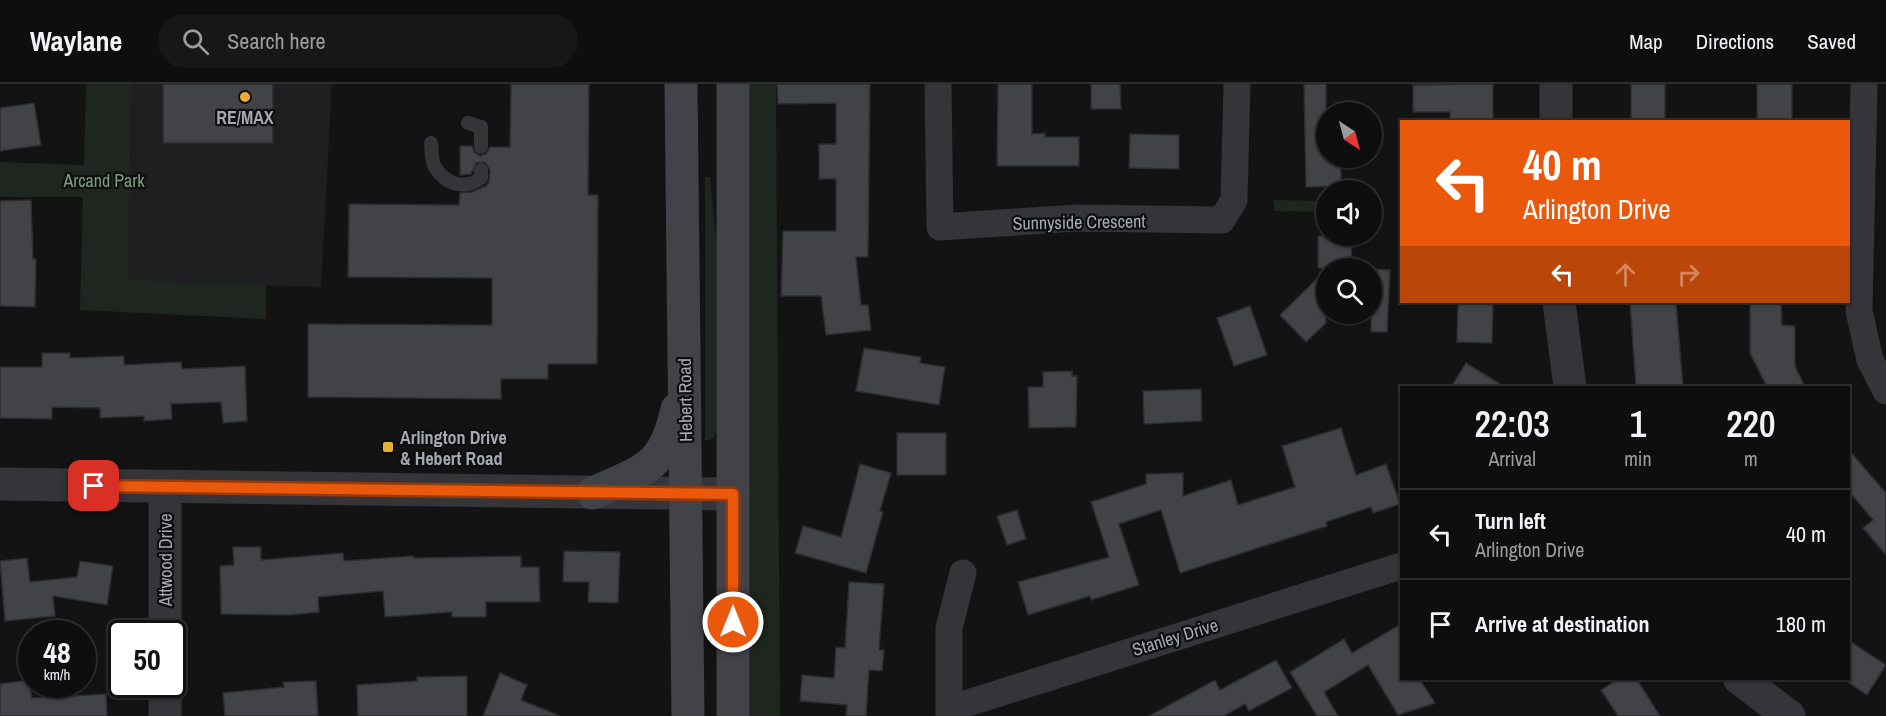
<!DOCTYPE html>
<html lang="en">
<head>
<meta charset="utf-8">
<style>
	body { margin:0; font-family:"Archivo Narrow",sans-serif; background:#171718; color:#f1f3f6; height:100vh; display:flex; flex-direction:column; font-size:22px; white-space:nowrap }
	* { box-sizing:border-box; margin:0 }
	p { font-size:20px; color:#9b9c9e }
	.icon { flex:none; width:33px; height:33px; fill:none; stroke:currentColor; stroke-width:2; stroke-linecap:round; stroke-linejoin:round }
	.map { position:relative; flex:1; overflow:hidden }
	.side { position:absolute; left:1400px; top:302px; width:450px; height:294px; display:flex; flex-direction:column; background:#0e0e0f; border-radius:0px; box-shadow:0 2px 4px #0004,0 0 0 2px #2e2e2f }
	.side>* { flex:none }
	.hud { position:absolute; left:1400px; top:36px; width:450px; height:183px; border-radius:0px; box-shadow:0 2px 4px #0004,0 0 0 2px #2e2e2f; background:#ea580c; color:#fff; overflow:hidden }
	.needle { width:39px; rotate:144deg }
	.controls { position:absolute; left:1316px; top:18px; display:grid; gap:12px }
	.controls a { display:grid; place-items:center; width:66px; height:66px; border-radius:50%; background:#0e0e0f; box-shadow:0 2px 4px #0004,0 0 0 2px #2e2e2f; font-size:30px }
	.speed { position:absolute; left:18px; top:536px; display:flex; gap:12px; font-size:30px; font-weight:700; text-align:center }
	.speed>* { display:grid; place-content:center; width:78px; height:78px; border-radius:50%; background:#0e0e0f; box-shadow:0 2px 4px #0004,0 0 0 2px #2e2e2f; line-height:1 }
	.speed small { font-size:15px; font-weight:400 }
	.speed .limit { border:3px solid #111; border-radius:9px; background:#fff; color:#111 }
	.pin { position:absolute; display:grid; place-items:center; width:51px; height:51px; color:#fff; margin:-26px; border-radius:12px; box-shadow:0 3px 9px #0006 }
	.me { position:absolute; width:66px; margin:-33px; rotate:0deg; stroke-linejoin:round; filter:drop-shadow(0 0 4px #0008) }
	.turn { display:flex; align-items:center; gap:21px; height:126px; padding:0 24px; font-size:27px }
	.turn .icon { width:78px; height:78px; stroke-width:2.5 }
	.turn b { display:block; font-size:42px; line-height:51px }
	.lanes { display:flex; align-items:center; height:57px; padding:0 24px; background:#0003; justify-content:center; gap:30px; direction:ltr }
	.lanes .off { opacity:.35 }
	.eta { display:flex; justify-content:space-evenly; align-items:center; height:102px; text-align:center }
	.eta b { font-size:36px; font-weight:600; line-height:42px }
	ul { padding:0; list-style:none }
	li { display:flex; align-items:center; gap:18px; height:90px; padding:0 24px; border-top:2px solid #2e2e2f }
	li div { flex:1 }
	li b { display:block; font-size:22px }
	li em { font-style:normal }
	header { display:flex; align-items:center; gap:36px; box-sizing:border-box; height:84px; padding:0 30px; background:#0e0e0f; border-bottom:2px solid #2e2e2f }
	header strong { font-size:28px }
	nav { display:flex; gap:33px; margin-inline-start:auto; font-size:21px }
	.search { width:420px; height:54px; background:#171718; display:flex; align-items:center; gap:15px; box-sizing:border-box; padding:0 21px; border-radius:33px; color:#9b9c9e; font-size:22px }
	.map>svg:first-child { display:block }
	.built { fill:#1f1f21 }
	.green { fill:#1f2620 }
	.building { fill:#424347; stroke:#2d2d30; stroke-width:1.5 }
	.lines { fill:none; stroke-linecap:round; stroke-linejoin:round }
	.service { stroke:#343439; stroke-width:14 }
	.minor { stroke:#343439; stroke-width:27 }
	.tertiary { stroke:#343439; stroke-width:33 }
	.secondary { stroke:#424349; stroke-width:33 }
	.route-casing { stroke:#983908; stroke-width:15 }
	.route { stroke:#ea580c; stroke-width:10 }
	.poi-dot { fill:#e6b038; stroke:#0e0e0f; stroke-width:2 }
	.labels { text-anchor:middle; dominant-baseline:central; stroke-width:4.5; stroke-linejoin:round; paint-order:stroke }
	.poi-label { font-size:18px; font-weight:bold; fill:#a5a9b4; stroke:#0e0e0f }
	.park-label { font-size:18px; fill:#7d9e80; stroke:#0e0e0f }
	.street-label { font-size:18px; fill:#a5a9b4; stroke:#0e0e0f }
</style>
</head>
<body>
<header>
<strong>Waylane</strong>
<div class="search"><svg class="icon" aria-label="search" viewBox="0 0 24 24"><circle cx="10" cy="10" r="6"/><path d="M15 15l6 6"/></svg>Search here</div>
<nav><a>Map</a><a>Directions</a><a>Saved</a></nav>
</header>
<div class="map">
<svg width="1886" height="632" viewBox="0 0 1886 632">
	<rect width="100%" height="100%" fill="#131314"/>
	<polygon class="built" points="131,0 332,0 321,203 129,197"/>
	<g class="green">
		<polygon points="86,0 131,0 129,196 266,201 266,235 80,226 83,113 0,113 0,78 84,81"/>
		<polygon points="749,0 776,0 780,632 749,632"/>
		<polygon points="705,93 710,93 722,212 720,338 714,353 708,357 705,356"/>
		<polygon points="1273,116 1326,117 1326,128 1275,127"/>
	</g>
	<g class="building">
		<rect x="163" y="0" width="110" height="59"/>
		<polygon points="511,0 589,0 588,111 598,111 597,280 548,280 548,295 501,295 501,315 308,313 308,240 492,241 492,194 348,193 349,120 459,121 460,109 472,108 486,102 489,98 490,86 485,78 476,79 471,90 460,91 460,62 472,62 474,68 480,72 486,70 490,63 510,63"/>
		<polygon points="777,0 870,0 868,173 856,173 861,221 868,221 871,246 826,251 821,212 781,212 783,147 836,147 836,95 819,95 819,60 836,60 836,19 778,20"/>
		<polygon points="998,0 1032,0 1032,50 1045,49 1045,53 1079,53 1079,82 997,82"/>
		<polygon points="1091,0 1120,0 1121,25 1091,25"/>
		<polygon points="1304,0 1326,0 1326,74 1341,74 1341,102 1306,103"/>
		<polygon points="1493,0 1493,38 1450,38 1450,28 1413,28 1413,1"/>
		<rect x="1631" y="0" width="34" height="38"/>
		<rect x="1757" y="0" width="35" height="38"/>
		<polygon points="34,19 41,61 0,67 0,24"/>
		<polygon points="1130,50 1179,51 1179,85 1129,84"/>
		<polygon points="31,116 33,175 36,175 35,223 0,222 0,117"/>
		<polygon points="1318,152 1352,152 1351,184 1318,184"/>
		<polygon points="1371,185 1390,186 1387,248 1371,248"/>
		<polygon points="1326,186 1326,239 1306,258 1280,231"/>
		<polygon points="1458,218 1493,218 1492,259 1457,258"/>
		<polygon points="1630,218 1676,218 1683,303 1636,303"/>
		<polygon points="1750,218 1781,218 1782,241 1795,242 1795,282 1805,303 1767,303 1750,269"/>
		<polygon points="1250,222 1267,271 1234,282 1217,234"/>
		<polygon points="864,264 921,273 920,279 945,283 939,321 856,307"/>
		<polygon points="42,269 70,269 70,274 124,272 124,281 181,278 182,285 245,282 247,337 223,339 221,318 171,320 172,335 144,337 144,332 100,334 100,324 52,323 52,335 0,334 0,283 42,283"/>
		<polygon points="1466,279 1505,303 1451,303"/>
		<polygon points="1072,287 1072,292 1077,292 1076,343 1029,344 1028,303 1043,303 1043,288"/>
		<polygon points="1201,305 1202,337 1144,340 1143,307"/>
		<polygon points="1341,344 1356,391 1386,380 1400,420 1373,429 1371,423 1326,438 1327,442 1180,489 1161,426 1119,440 1139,501 1091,516 1090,512 1028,531 1018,498 1109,473 1091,418 1146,400 1146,390 1183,389 1183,412 1231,396 1238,421 1295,403 1282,362"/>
		<rect x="897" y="349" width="49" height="42"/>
		<polygon points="1848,365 1886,409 1886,471 1863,444 1873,436 1848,406"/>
		<polygon points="860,380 891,389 880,427 883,428 866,489 795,469 803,442 841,453"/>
		<polygon points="1017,426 1026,455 1007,461 997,432"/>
		<polygon points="233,463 261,463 261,476 343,469 344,477 413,472 414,474 521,472 521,483 539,483 540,518 486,518 486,533 452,533 452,528 385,533 383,507 318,513 319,528 289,531 221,530 220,482 234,481"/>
		<polygon points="564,467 620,468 618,519 588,518 589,498 563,498"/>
		<polygon points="27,474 30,498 77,493 80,477 113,482 107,521 53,512 55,532 5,537 0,477"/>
		<polygon points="849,498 884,500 879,566 884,566 882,587 869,586 866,632 846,632 847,621 800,617 802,591 834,594 836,563 845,564"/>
		<polygon points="1401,540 1401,594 1419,594 1435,619 1398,631 1368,581 1324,608 1338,632 1317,632 1290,588 1344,555 1352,569"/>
		<polygon points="1848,556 1886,581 1867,611 1848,598"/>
		<polygon points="1276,576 1292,604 1249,627 1245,620 1224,632 1149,632 1215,596 1220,606"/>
		<polygon points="500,589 527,601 521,616 560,632 483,632"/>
		<polygon points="467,592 467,632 358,632 357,601 417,597 417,593"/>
		<polygon points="1620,594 1636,594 1660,632 1618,632 1601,606"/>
		<polygon points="29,596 32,614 106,610 107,632 0,632 0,600"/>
		<polygon points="316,597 318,632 225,632 223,609 284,603 283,598"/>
	</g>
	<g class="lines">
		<g class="service">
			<polyline points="468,39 481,43 481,63"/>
			<path d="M431,59C432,66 431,78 435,83C446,101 465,106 481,94V86"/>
		</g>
		<g class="minor">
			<polyline points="938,0 940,143 1077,134 1222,136 1234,116 1237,0"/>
			<polyline points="1864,0 1859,227 1870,276 1886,307"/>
			<polyline points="949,625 1401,482"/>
			<polyline points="949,632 949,544 963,489"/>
		</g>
		<g class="tertiary">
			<polyline points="1556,0 1556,38"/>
			<polyline points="1559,218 1570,303"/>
			<polyline points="0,400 733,410"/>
			<polyline points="165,403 165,549"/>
			<polyline points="1739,594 1789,632"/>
			<polyline points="165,600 165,632"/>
		</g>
		<g class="secondary">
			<polyline points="681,0 688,632"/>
			<path d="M593,409C644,386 664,385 677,325"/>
			<polyline points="733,632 733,0"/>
		</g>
	</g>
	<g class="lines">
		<defs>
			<polyline id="route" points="94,402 733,410 733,538"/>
		</defs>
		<use href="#route" class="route-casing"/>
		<use href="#route" class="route"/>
	</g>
	<g class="poi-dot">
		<circle cx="245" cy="13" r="6"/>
		<rect x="382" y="357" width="12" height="12" rx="3"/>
	</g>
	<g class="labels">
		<g class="poi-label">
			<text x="245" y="33">RE/MAX</text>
			<text x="400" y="353" text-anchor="start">Arlington Drive<tspan x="400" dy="21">&amp; Hebert Road</tspan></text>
		</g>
		<g class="park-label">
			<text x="104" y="96">Arcand Park</text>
		</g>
		<g class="street-label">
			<text transform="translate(1079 138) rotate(-1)">Sunnyside Crescent</text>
			<text transform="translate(685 316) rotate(-91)">Hebert Road</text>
			<text transform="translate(165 476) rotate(-90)">Attwood Drive</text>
			<text transform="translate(1175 553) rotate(-17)">Stanley Drive</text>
		</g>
	</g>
</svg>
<div class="controls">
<a><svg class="needle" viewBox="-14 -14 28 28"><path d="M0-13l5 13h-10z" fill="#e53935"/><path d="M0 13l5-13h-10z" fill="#9b9c9e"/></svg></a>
<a><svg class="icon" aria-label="sound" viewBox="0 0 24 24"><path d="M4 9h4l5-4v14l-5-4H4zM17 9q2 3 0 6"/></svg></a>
<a><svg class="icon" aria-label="search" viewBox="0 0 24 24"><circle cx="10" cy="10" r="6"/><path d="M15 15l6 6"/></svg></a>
</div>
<div class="speed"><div>48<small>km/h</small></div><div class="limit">50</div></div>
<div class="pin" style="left:94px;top:402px;background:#d93025"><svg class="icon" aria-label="arrive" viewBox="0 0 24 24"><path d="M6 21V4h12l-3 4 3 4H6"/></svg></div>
<svg class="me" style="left:733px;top:538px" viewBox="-20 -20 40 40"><circle r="17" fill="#ea580c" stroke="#fff" stroke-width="3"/><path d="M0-11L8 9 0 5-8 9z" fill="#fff"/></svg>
<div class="hud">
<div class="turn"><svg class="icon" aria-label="left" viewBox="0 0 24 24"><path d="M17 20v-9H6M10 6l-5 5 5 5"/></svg><div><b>40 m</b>Arlington Drive</div></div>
<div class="lanes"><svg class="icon" aria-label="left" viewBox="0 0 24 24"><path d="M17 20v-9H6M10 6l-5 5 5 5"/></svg><svg class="icon off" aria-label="ahead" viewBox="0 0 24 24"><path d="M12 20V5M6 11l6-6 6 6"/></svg><svg class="icon off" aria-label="right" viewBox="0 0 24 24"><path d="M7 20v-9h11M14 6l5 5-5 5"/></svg></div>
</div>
<section class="side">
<div class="eta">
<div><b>22:03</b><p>Arrival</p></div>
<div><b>1</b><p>min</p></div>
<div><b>220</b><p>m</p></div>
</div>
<ul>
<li><svg class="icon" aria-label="left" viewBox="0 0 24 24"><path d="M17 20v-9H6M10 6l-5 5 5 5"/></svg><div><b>Turn left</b><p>Arlington Drive</p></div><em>40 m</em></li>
<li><svg class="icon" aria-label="arrive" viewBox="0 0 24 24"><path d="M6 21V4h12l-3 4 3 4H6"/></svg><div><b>Arrive at destination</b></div><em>180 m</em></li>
</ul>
</section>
</div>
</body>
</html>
